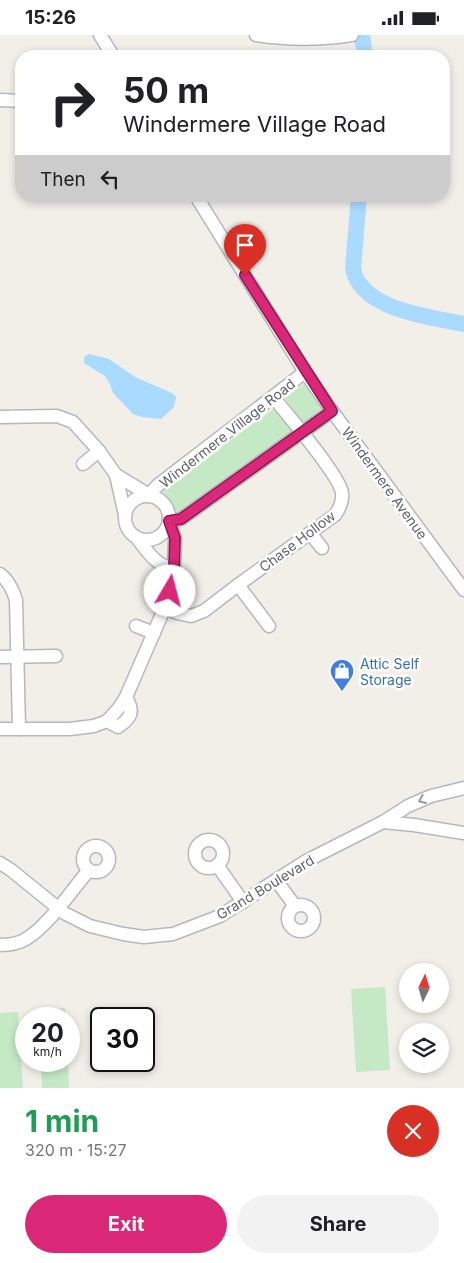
<!DOCTYPE html>
<html lang="en">
<head>
<meta charset="utf-8">
<style>
	body { margin:0; font-family:Inter,sans-serif; background:#f2f2f2; color:#202124; height:100vh; display:flex; flex-direction:column; font-size:19px; white-space:nowrap }
	* { box-sizing:border-box; margin:0 }
	p { font-size:16px; color:#757577 }
	.icon { flex:none; width:28px; height:28px; fill:none; stroke:currentColor; stroke-width:2; stroke-linecap:round; stroke-linejoin:round }
	.map { position:relative; height:1053px; overflow:hidden }
	.side { display:flex; flex-direction:column; background:#fff; flex:1 }
	.side>* { flex:none }
	.hud { position:absolute; left:15px; top:15px; width:435px; height:152px; border-radius:20px; box-shadow:0 2px 8px #0003; background:#fff; color:#202124; overflow:hidden }
	.needle { width:32px; rotate:5deg }
	.fabs { position:absolute; left:399px; top:928px; display:grid; gap:10px }
	.fabs a { display:grid; place-items:center; width:50px; height:50px; border-radius:50%; background:#fff; box-shadow:0 2px 8px #0003; font-size:25px }
	.speed { position:absolute; left:15px; top:972px; display:flex; gap:10px; font-size:25px; font-weight:700; text-align:center }
	.speed>* { display:grid; place-content:center; width:65px; height:65px; border-radius:50%; background:#fff; box-shadow:0 2px 8px #0003; line-height:1 }
	.speed small { font-size:12px; font-weight:400 }
	.speed .limit { border:2px solid #111; border-radius:8px; background:#fff; color:#111 }
	.pin { position:absolute; display:grid; place-items:center; width:42px; height:42px; color:#fff; margin:-51px -21px; border-radius:50% 50% 50% 0; rotate:-45deg; box-shadow:0 0 5px #0007 }
	.pin .icon { rotate:45deg }
	.me { position:absolute; width:55px; margin:-28px; rotate:8deg; stroke-linejoin:round; filter:drop-shadow(0 0 4px #0008) }
	.turn { display:flex; align-items:center; gap:18px; height:105px; padding:0 25px; font-size:22px }
	.turn .icon { width:65px; height:65px; stroke-width:2.5 }
	.turn b { display:block; font-size:35px; line-height:42px }
	.then { display:flex; align-items:center; height:48px; padding:0 25px; background:#0003; gap:10px; font-size:19px }
	.round { display:grid; place-items:center; flex:none; width:52px; height:52px; border-radius:26px; background:#f2f2f2 }
	.summary { display:flex; align-items:center; justify-content:space-between; height:85px; padding:0 25px }
	h1 { font-size:30px; font-weight:700; line-height:38px; color:#1e9e55 }
	.action { display:flex; gap:10px; margin-top:auto; padding:10px 25px }
	.action a { flex:1; height:58px; border-radius:30px; background:#db2777; color:#fff; font-size:20px; font-weight:700; line-height:58px; text-align:center }
	.action a+a { background:#f2f2f2; color:#202124 }
	.status { display:flex; justify-content:space-between; align-items:center; height:35px; padding:0 25px; background:#fff; direction:ltr }
	.status svg { height:14px; fill:currentColor }
	.map>svg:first-child { display:block }
	.green { fill:#c5e8c5 }
	.water { fill:#aadaff }
	.lines { fill:none; stroke-linecap:round; stroke-linejoin:round }
	.river { stroke:#aadaff; stroke-width:16 }
	.minor-casing { stroke:#b5b8bc; stroke-width:15 }
	.minor { stroke:#fff; stroke-width:12 }
	.oneway { stroke:#979a9d }
	.route-casing { stroke:#8e194d; stroke-width:12 }
	.route { stroke:#db2777; stroke-width:9 }
	.labels { text-anchor:middle; dominant-baseline:central; stroke-width:5; stroke-linejoin:round; paint-order:stroke }
	.street-label { font-size:14px; fill:#5f6368; stroke:#fff }
	.shop-label { font-size:14px; fill:#366cbe; stroke:#fff; text-anchor:start }
</style>
</head>
<body>
<div class="status"><b>15:26</b><svg viewBox="0 0 49 12"><path d="M0 12V9h3v3zM5 12V6h3v6zM10 12V3h3v9zM15 12V0h3v12zM26 1h20v11H26zM47 4h2v5h-2z"/></svg></div>
<div class="map">
<svg width="464" height="1053" viewBox="0 0 464 1053">
	<rect width="100%" height="100%" fill="#f1efe8"/>
	<g class="green">
		<polygon points="304,349 323,375 304,389 285,363"/>
		<polygon points="275,373 293,396 179,480 169,468 162,455"/>
		<polygon points="385,952 390,1035 356,1037 351,954"/>
		<polygon points="65,973 66,984 39,984 38,975"/>
		<polygon points="18,977 23,1053 0,1053 0,978"/>
		<polygon points="41,1026 68,1026 69,1053 42,1053"/>
	</g>
	<polygon class="water" points="89,319 109,324 135,342 172,358 176,362 174,372 161,384 142,382 133,379 113,358 110,349 105,341 84,328 84,322"/>
	<g class="lines">
		<g class="river">
			<polyline points="362,0 365,21"/>
			<path d="M359,161L353,233C360,275 431,282 464,289"/>
		</g>
		<defs>
			<g id="minor">
				<polyline points="100,0 113,21"/>
				<path d="M256,0C289,5 320,5 352,0"/>
				<polyline points="0,65 21,66"/>
				<polyline points="196,161 305,337 332,376 464,555"/>
				<polyline points="0,382 57,381 73,387 99,416 116,440 149,460 158,450 305,337"/>
				<polyline points="83,429 99,416"/>
				<polyline points="116,440 125,480"/>
				<circle cx="147" cy="483" r="22"/>
				<polyline points="310,498 322,513"/>
				<path d="M137,503C147,516 156,531 174,534"/>
				<path d="M0,539C9,546 13,555 16,565L19,694"/>
				<polyline points="238,550 269,591"/>
				<path d="M165,572L177,578L191,581L204,576L238,550L335,480C340,473 343,467 342,458C340,441 287,379 274,363"/>
				<polyline points="136,591 154,598"/>
				<polyline points="0,622 56,621"/>
				<path d="M107,686L118,692C131,683 135,677 126,662"/>
				<polyline points="0,694 70,694 94,691 107,686 119,673 126,662 165,572 170,556 174,534 175,503 169,486 181,484 332,376"/>
				<polyline points="383,787 414,790 464,798"/>
				<circle cx="209" cy="819" r="14"/>
				<circle cx="96" cy="824" r="13"/>
				<polyline points="0,828 11,835 64,878 90,891 123,899 144,902 173,899 220,881 306,826 383,787 408,771 431,761 464,753"/>
				<polyline points="217,830 243,867"/>
				<polyline points="276,845 295,871"/>
				<circle cx="301" cy="883" r="13"/>
				<path d="M0,910C9,910 18,909 26,904C49,890 71,856 89,835"/>
			</g>
		</defs>
		<use href="#minor" class="minor-casing"/>
		<use href="#minor" class="minor"/>
	</g>
	<defs><path id="oneway-chevron" d="M-2-3.5L2.5 0L-2 3.5" fill="none" stroke-width="1.6" stroke-linecap="round" stroke-linejoin="round" transform="scale(1.25)"/></defs>
	<use class="oneway" href="#oneway-chevron" transform="translate(422 765) rotate(157)"/>
	<g class="lines">
		<defs>
			<polyline id="route" points="170,556 174,534 175,503 169,486 181,484 332,376 245,240"/>
		</defs>
		<use href="#route" class="route-casing"/>
		<use href="#route" class="route"/>
	</g>
	<defs>
		<symbol id="shop-pin" viewBox="-11 -11 22 30"><path d="M0 17L-7.5 6A9.5 9.5 0 1 1 7.5 6Z" fill="#3f7fe0" stroke="#fff"/><path d="M-5-2.5h2.3a2.7 3.5 0 0 1 5.4 0H5L5.5 6h-11ZM-1.5-2.5h3a1.5 2.3 0 0 0-3 0Z" fill="#fff"/></symbol>
	</defs>
	<g fill-rule="evenodd">
		<use href="#shop-pin" x="328" y="622" width="28" height="38"/>
	</g>
	<g class="labels">
		<g class="street-label">
			<text transform="translate(227 398) rotate(-38)">Windermere Village Road</text>
			<text transform="translate(385 448) rotate(54)">Windermere Avenue</text>
			<text transform="translate(297 506) rotate(-37)">Chase Hollow</text>
			<text transform="translate(265 852) rotate(-31)">Grand Boulevard</text>
		</g>
		<g class="shop-label">
			<text x="360" y="628">Attic Self<tspan x="360" dy="16">Storage</tspan></text>
		</g>
	</g>
</svg>
<div class="fabs">
<a><svg class="needle" viewBox="-14 -14 28 28"><path d="M0-13l5 13h-10z" fill="#e53935"/><path d="M0 13l5-13h-10z" fill="#757577"/></svg></a>
<a><svg class="icon" aria-label="layers" viewBox="0 0 24 24"><path d="M12 4l9 5-9 5-9-5zM3 14l9 5 9-5"/></svg></a>
</div>
<div class="speed"><div>20<small>km/h</small></div><div class="limit">30</div></div>
<div class="pin" style="left:245px;top:240px;background:#d93025"><svg class="icon" aria-label="arrive" viewBox="0 0 24 24"><path d="M6 21V4h12l-3 4 3 4H6"/></svg></div>
<svg class="me" style="left:170px;top:556px" viewBox="-20 -20 40 40"><circle r="19" fill="#fff"/><path d="M0-13L10 11 0 6-10 11z" fill="#db2777"/></svg>
<div class="hud">
<div class="turn"><svg class="icon" aria-label="right" viewBox="0 0 24 24"><path d="M7 20v-9h11M14 6l5 5-5 5"/></svg><div><b>50 m</b>Windermere Village Road</div></div>
<div class="then">Then<svg class="icon" aria-label="left" viewBox="0 0 24 24"><path d="M17 20v-9H6M10 6l-5 5 5 5"/></svg></div>
</div>
</div>
<section class="side">
<div class="summary"><div><h1>1 min</h1><p>320 m · 15:27</p></div><a class="round" style="background:#d93025;color:#fff"><svg class="icon" aria-label="close" viewBox="0 0 24 24"><path d="M6 6l12 12M18 6L6 18"/></svg></a></div>
<div class="action"><a>Exit</a><a>Share</a></div>
</section>
</body>
</html>
